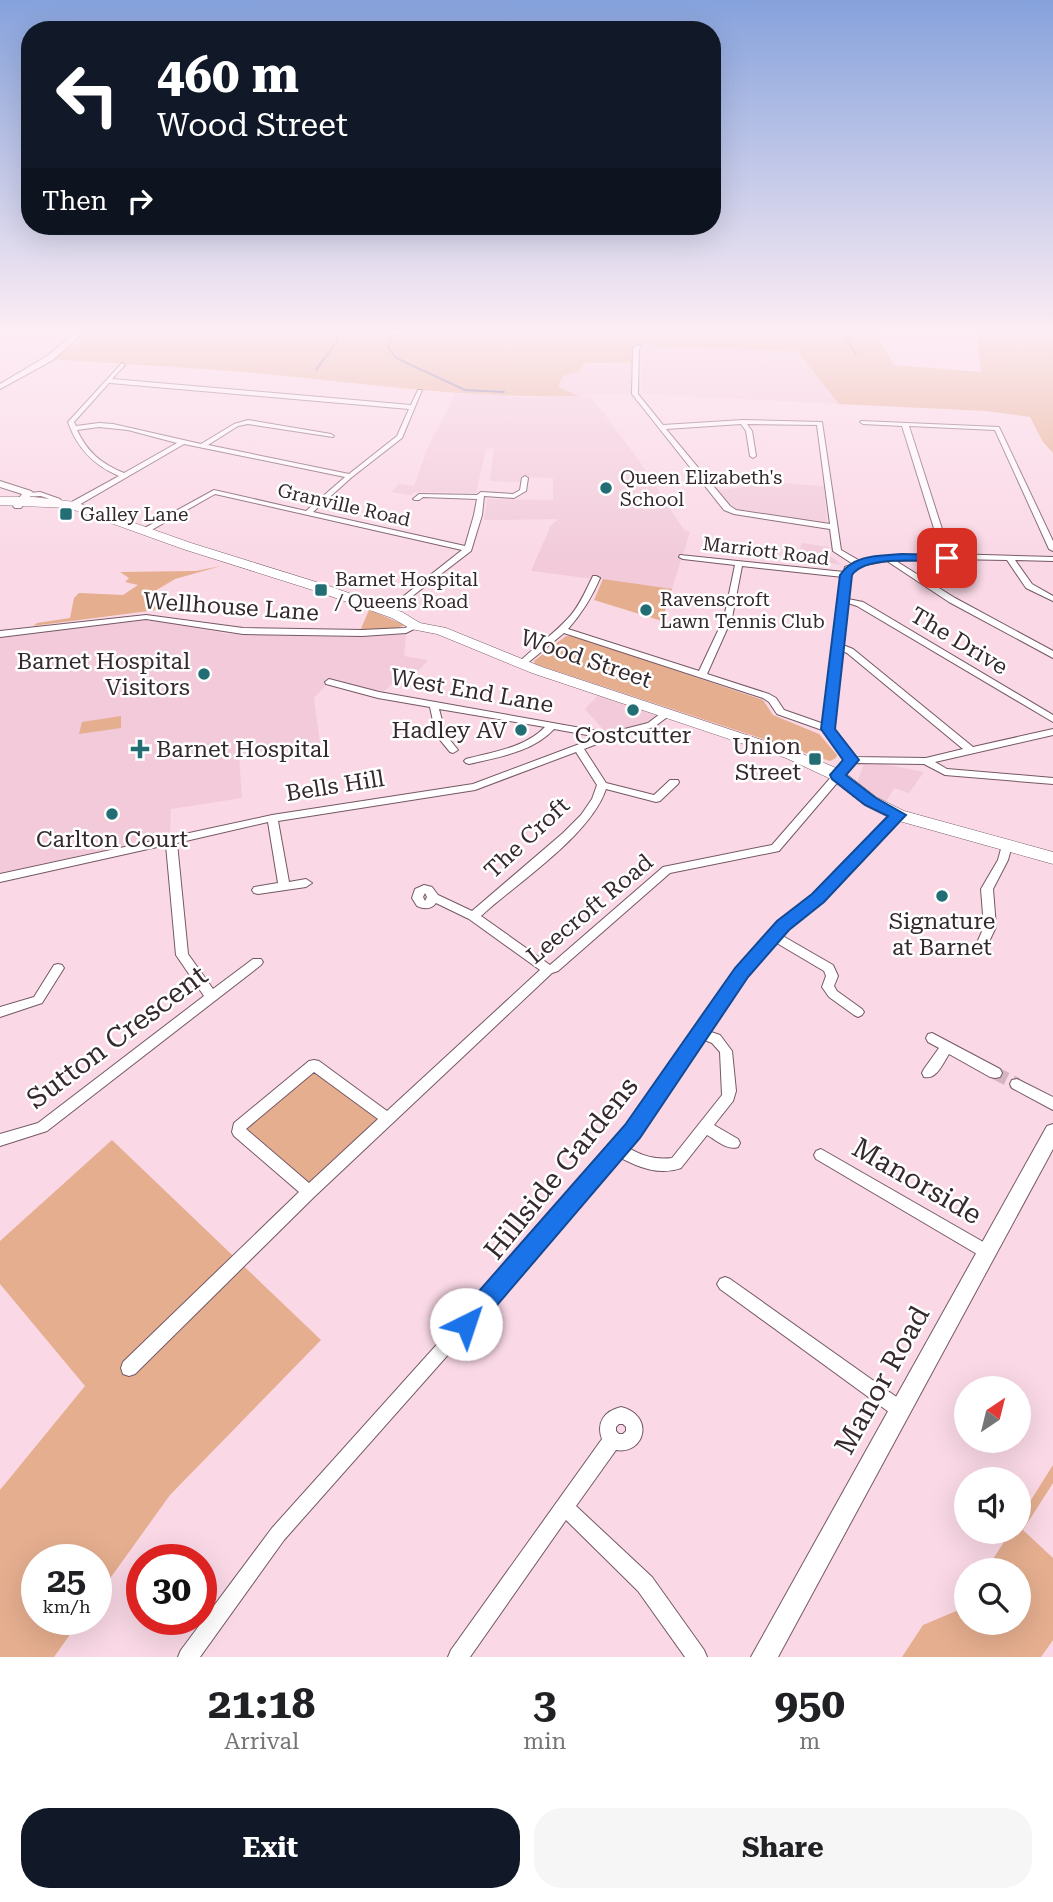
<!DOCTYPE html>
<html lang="en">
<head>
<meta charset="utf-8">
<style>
	body { margin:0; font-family:"Roboto Serif",serif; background:#f6f6f6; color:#202124; height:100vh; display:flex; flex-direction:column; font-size:26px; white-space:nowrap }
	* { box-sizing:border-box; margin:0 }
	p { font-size:23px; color:#757577 }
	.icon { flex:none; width:38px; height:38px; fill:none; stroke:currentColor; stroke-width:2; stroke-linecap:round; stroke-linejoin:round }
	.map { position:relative; height:1657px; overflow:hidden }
	.details { display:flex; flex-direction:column; background:#fff; flex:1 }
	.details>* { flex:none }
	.banner { position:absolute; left:21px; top:21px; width:700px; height:214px; border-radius:28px; box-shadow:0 7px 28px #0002; background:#111827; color:#fff; overflow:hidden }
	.needle { width:46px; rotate:35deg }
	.buttons { position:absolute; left:954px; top:1376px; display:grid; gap:14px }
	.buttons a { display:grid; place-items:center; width:77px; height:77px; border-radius:50%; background:#fff; box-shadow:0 7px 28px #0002; font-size:35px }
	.speed { position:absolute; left:21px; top:1544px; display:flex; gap:14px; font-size:35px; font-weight:700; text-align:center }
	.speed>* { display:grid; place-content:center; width:91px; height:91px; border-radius:50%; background:#fff; box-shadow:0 7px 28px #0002; line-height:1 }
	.speed small { font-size:18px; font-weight:400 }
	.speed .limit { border:10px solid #d22; background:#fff; color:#111 }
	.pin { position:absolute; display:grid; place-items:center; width:60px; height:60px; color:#fff; margin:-30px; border-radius:14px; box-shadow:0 4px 10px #0006 }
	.me { position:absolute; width:77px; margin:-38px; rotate:41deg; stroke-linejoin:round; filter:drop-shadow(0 0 5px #0008) }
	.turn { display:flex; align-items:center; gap:24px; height:147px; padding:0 21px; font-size:32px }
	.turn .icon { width:91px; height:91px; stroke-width:2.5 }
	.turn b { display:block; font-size:49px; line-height:60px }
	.then { display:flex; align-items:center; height:66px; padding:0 21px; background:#0003; gap:14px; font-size:26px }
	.eta { display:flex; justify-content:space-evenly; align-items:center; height:119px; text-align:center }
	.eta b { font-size:42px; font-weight:700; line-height:49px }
	.button { display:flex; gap:14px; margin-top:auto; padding:14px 21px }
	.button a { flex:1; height:80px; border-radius:28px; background:#111827; color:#fff; font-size:28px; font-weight:700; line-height:80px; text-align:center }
	.button a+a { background:#f6f6f6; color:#202124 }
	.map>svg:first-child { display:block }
	.built { fill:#f2cada }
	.green { fill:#e5ae8f }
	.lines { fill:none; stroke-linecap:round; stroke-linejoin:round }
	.stream { stroke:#786b9c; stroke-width:2 }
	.minor-tunnel { stroke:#d3b5c1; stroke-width:13; stroke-dasharray:13 6; stroke-linecap:butt }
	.minor-casing { stroke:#755865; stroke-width:2 }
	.tertiary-casing { stroke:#755865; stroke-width:2 }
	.primary-casing { stroke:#755865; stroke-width:1 }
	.minor { fill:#fff; fill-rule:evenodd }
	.tertiary { fill:#fff; fill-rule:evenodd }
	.primary { fill:#fff; fill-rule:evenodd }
	.route { fill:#1a73e8; stroke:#114b97; stroke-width:2 }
	.poi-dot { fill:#236e74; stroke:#fff; stroke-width:2.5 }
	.labels { text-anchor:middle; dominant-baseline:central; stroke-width:5; stroke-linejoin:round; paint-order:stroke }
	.far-poi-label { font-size:19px; fill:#36292e; stroke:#fff; text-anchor:start }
	.far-street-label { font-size:19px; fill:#36292e; stroke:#fff }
	.street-label { font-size:23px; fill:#36292e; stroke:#fff }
	.poi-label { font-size:23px; fill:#36292e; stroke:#fff; text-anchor:end }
	.near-street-label { font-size:28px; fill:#36292e; stroke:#fff }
</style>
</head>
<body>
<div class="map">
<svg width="1053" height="1657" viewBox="0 0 1053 1657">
	<rect width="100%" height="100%" fill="#fad8e6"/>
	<g class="built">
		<polygon points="650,347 797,351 839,404 642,394 641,348"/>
		<polygon points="611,362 634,363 633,391 631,394 579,395 558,387 563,376 578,372 585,363 609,364"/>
		<polygon points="456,393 532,398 591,396 640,462 684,530 690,532 672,589 531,571 551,525 559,519 484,520 487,499 553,500 553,478 521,477 520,482 490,481 494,448 486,449 476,493 414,492 411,495 391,492 399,484 414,486 428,447"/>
		<polygon points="780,483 824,486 827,522 735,509 718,490 761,485 780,488"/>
		<polygon points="802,543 829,547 830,556 842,565 797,558"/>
		<polygon points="155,620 229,634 339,637 406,634 404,656 428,660 413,677 402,675 382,693 330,681 314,698 320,743 239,755 242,798 171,809 170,836 0,873 0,637 119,622"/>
		<polygon points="603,690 667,713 659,718 607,734 585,709"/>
		<polygon points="864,764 883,764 924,772 909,793 894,788 885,804 861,788 857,782"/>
	</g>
	<g class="green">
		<path d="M89,330H873L894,365L981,372L977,331L953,330H1053V453L1043,442L1030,417L986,411L839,404L797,351L650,347L649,342L634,348V363H585L578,372L563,376L558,387L579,396C477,399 377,385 276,375C202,368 121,364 51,359L75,345Z"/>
		<polygon points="221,566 175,579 143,598 161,605 164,609 33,626 37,623 70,618 74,598 79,593 123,595 138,585 125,582 129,578 120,572 196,571"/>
		<polygon points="603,579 672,589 662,621 594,600"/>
		<polygon points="369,610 405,625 395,629 360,631"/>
		<polygon points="566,636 574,636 763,700 773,715 819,734 837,755 836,758 830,761 535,664 534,661"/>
		<polygon points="121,716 121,728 79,734 82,722"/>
		<polygon points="312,1071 380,1117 309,1183 244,1129"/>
		<polygon points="112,1140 321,1340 170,1495 96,1598 96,1559 37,1559 37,1619 81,1619 54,1657 0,1657 0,1490 85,1386 0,1284 0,1241"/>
		<polygon points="1053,1465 1053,1483 1023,1530 1053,1558 1053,1640 1041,1657 902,1657 923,1625 961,1609 966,1602 966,1622 1018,1622 1018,1570 986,1570 1011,1531 1018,1531 1019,1519"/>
	</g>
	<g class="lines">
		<g class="stream">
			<polyline points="396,330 388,347 396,358 465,390 504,392"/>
			<polyline points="841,330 856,355"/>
			<polyline points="316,370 337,341 339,330"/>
		</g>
		<polyline class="minor-tunnel" points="995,1073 1017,1084"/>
		<defs>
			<g id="minor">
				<path d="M639,345L642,347L639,349L638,394L663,425L743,420L822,422L841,550L860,561L887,556L942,554L902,426L863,424L860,422L861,421L999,427L1053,541V551L1049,549L995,430L909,426L950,554L1053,557V561L1015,560L1032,584L1053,596V601L1026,588L1007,560L950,559L947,560L944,559L896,561L955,598L1053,651V658L949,602L887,561L865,565L852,570L848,599L863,602L1053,715V722L857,606L848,603L843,645L853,649L973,747L1053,729V735L935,762L947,769L1053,778V784L945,775L924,764L854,763L779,851L670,873L558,971L552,973L314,1197L135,1374L129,1376L123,1374L121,1368L123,1362L299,1192L234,1136L232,1132L234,1123L309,1061L314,1060L319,1061L387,1111L540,970L469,919L436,903C431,910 424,909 417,906L412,898L415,889L424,885L432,887L438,895L472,911L563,833L581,815L592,799L597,785L576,752L475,790L278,821L289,882L306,879L312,883L306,887L258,894L254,893L252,890L254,887L278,883L268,822L177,843L188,954L213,989L253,959H261L263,962L261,965L47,1131L0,1146V1134L38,1123L204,996L176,955L166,845L0,882V874L272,815L473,784L598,737L554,729C533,752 498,757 469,764L466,763L464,761L466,759C492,752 525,748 545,727L439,709L446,735L458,750L453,753L450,752L436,735L430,707L378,698L326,684L325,682L329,679L379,692L609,733L648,723L664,711H670L672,713L670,715L654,727L612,738L584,749L606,783L654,795L670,780H678L679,782L678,784L660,801L656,802L606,789C590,836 518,882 481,916L550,965L663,867L772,845L846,760L825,731L777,714L769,702L763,698L564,633L524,666L521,667L517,664C534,647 555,634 571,615C581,603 586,590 593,576H596L600,578C592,597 582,613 568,629L699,671L724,618L735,565L683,559L679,557L680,555L844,572L845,567L853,564L833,551L830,529L734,514L724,510L632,394L633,348ZM741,424L746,431L750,456L753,458L756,456L752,431L747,424L817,425L830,524L736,510L730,506L666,429ZM742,566L843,577L824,724L784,710L776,698L769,694L707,674L732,618ZM842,651L847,653L963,749L926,758L854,757L833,729ZM425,893L427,897L425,901L423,897ZM314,1072L378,1119L309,1183L246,1129Z"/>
				<path d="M122,363L125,365L112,379L411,405L418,390H422L402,438L352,477L313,512L465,546L474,515L477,499L423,497L419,500H415L413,499L419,494L477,495L481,492L513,494L520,490L522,478L525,476L528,478L526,491L514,498L484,496L482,515L471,551L389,614H386V610L462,550L215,494L148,532L141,530L214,490L306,511L345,477L184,444L65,513H59V509L119,476C93,465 77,448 68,422ZM109,383H110L409,409L397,436L349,474L208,445L238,426L248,424L333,437L334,436L331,434L248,420L234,424L201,444L113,424L99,423L76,426L74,422ZM99,427L128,430L177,443L124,473C102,464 87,452 77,430Z"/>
				<path d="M40,492L60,499L63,503L59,505C54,501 48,498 41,496C34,496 31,497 25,495L29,493Z"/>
				<polygon points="146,615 243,628 362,630 405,628 416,623 420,626 406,633 362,636 243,634 146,619 0,637 0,631"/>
				<path d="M898,812L903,815L902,817L822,901L787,928L781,935L833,965L838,976L834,986L837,991L862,1009L864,1012L862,1015L858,1017L854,1015L829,997L822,987L826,976L824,971L775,942L746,975L708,1031L720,1035L732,1051L736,1091L733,1101L714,1125L738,1139L740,1143L738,1147C728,1151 716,1140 707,1135L681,1168C659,1176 638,1167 619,1157L538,1253L284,1540L200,1657H178L181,1650L272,1528L528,1243L627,1127L738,969L779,922L814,895L894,813ZM702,1039L712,1043L720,1052L722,1095L672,1158C655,1160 642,1156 627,1147L637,1135Z"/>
				<polygon points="1007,841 1012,845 1008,860 993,889 996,927 986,948 978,948 976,945 984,927 981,889 998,860 1002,845"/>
				<polygon points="58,964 62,965 64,968 42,1003 0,1017 0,1007 34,997 54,965"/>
				<path d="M932,1033L1000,1069L1002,1073L1000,1077L995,1078L990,1077L949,1054C943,1063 937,1080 924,1077L922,1073L924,1069L939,1048L928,1042L926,1038L928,1034Z"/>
				<polygon points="1017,1079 1053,1097 1053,1110 1012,1088 1010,1084 1012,1080"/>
				<polygon points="821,1149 992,1247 994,1252 992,1257 987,1259 982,1257 816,1159 814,1155 816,1151"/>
				<polygon points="725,1277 730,1279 905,1403 907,1409 905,1415 899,1417 893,1415 720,1289 717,1284 720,1279"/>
				<path d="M621,1407C655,1415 645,1455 616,1450L576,1506L652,1577L704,1650L707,1657H685L638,1591L566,1520L470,1657H448L451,1650L602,1439C596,1423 604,1411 621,1407ZM619,1424H623L626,1427V1431L623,1434H619L616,1431V1427Z"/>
			</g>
			<g id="tertiary">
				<polygon points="79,330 87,330 53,360 0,389 0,384 47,356"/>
				<polygon points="0,481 31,491 33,493 21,508 15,508 13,506 22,494 0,487"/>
				<polygon points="1053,1124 1053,1149 778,1657 751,1657 1047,1126"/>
			</g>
			<polygon id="primary" points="0,497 33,497 75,502 191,543 329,586 402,612 420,623 446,628 542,667 798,752 843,771 876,797 904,811 1053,852 1053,864 892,819 864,805 831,779 786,758 532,673 437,634 411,629 392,618 319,592 183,549 69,508 0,505"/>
		</defs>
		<use href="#minor" class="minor-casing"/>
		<use href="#tertiary" class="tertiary-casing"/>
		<use href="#primary" class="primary-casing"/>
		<use href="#minor" class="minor"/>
		<use href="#tertiary" class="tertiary"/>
		<use href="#primary" class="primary"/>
	</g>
	<linearGradient id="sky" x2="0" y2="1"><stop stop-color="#86a2dc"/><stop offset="0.59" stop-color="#fdedf4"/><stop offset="1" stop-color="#fdedf4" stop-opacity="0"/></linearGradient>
	<rect width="1053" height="562" fill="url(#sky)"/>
	<path class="route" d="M902,554L947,555L953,558L947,562C924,561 865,555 852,575L835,729L859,760L846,775L876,798L906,815L824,902L789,930L748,977L640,1138L474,1332L466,1335L458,1332L454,1324L458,1315L625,1125L735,968L777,921L812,894L888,816L865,805L832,779L830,775L843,760L821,729L840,575C854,554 879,556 902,554Z"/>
	<g class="poi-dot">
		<circle cx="606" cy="488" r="7"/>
		<rect x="59" y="507" width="14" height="14" rx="3.5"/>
		<rect x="314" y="583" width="14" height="14" rx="3.5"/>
		<circle cx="646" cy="610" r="7"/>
		<circle cx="204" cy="674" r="7"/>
		<circle cx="633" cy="710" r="7"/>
		<circle cx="521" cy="730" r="7"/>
		<path d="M136.5 738.5h7v7h7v7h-7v7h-7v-7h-7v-7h7z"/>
		<rect x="808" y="752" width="14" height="14" rx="3.5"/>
		<circle cx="112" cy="814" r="7"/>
		<circle cx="942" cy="896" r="7"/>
	</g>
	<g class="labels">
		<g class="far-poi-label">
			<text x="620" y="477">Queen Elizabeth's<tspan x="620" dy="22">School</tspan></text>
			<text x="80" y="514">Galley Lane</text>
			<text x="335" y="579">Barnet Hospital<tspan x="335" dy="22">/ Queens Road</tspan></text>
			<text x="660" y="599">Ravenscroft<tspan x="660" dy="22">Lawn Tennis Club</tspan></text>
		</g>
		<g class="far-street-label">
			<text transform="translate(344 505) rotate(13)">Granville Road</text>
			<text transform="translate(766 551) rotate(7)">Marriott Road</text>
		</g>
		<g class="street-label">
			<text transform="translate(231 607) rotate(4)">Wellhouse Lane</text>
			<text transform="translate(959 641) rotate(31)">The Drive</text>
			<text transform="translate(586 659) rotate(19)">Wood Street</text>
			<text transform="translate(472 691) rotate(10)">West End Lane</text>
			<text transform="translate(335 786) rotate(-9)">Bells Hill</text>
			<text transform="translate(527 838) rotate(-43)">The Croft</text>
			<text transform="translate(590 909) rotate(-40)">Leecroft Road</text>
		</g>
		<g class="poi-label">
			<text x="190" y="661">Barnet Hospital<tspan x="190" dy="26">Visitors</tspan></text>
			<text x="507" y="730">Hadley AV</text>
			<text x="633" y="735" text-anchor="middle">Costcutter</text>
			<text x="801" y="746">Union<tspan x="801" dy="26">Street</tspan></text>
			<text x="156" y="749" text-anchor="start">Barnet Hospital</text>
			<text x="112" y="839" text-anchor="middle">Carlton Court</text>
			<text x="942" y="921" text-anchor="middle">Signature<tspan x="942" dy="26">at Barnet</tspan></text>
		</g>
		<g class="near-street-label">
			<text transform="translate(117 1037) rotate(-37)">Sutton Crescent</text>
			<text transform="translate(561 1168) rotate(-51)">Hillside Gardens</text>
			<text transform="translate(917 1181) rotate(30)">Manorside</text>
			<text transform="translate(882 1380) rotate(-61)">Manor Road</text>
		</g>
	</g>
</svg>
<div class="buttons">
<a><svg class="needle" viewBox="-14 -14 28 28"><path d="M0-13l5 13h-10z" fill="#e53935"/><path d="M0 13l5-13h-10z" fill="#757577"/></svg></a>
<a><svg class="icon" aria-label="sound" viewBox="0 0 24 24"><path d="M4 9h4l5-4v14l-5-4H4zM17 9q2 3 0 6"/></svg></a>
<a><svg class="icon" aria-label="search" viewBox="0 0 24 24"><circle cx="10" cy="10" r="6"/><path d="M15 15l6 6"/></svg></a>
</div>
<div class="speed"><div>25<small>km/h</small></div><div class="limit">30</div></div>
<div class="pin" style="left:947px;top:558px;background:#d93025"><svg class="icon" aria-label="arrive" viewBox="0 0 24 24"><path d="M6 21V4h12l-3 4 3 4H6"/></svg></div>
<svg class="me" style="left:466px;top:1324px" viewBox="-20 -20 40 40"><circle r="19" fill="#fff"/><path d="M0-13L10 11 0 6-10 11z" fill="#1a73e8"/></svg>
<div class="banner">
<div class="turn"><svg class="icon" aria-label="left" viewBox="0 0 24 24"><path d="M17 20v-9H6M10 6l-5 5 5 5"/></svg><div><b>460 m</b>Wood Street</div></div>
<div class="then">Then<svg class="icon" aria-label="right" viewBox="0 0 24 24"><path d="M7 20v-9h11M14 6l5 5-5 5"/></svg></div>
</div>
</div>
<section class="details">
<div class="eta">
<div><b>21:18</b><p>Arrival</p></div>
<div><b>3</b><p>min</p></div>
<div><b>950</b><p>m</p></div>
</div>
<div class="button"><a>Exit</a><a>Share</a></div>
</section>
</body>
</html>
